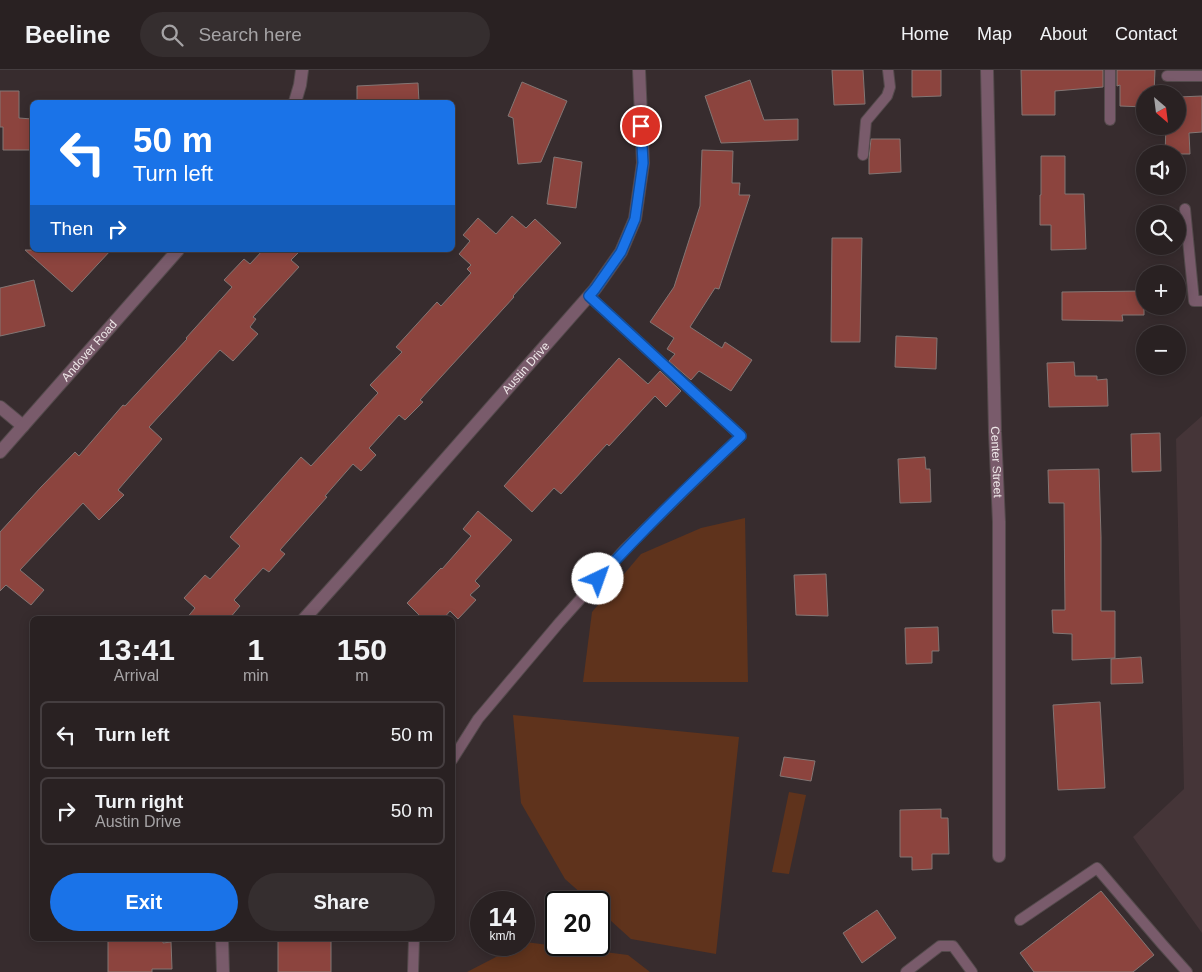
<!DOCTYPE html>
<html lang="en">
<head>
<meta charset="utf-8">
<style>
	body { margin:0; font-family:Arial,sans-serif; background:#352e2f; color:#f1f3f6; height:100vh; display:flex; flex-direction:column; font-size:19px; white-space:nowrap }
	* { box-sizing:border-box; margin:0 }
	p { font-size:16px; color:#a5a3a5 }
	.icon { flex:none; width:28px; height:28px; fill:none; stroke:currentColor; stroke-width:2; stroke-linecap:round; stroke-linejoin:round }
	.map { position:relative; flex:1; overflow:hidden }
	.sheet { position:absolute; left:30px; top:546px; width:425px; height:325px; display:flex; flex-direction:column; background:#292122; border-radius:8px; box-shadow:0 2px 12px #0003,0 0 0 1px #453e40 }
	.sheet>* { flex:none }
	.top-card { position:absolute; left:30px; top:30px; width:425px; height:152px; border-radius:8px; box-shadow:0 2px 12px #0003,0 0 0 1px #453e40; background:#1a73e8; color:#fff; overflow:hidden }
	.needle { width:32px; rotate:152deg }
	.fabs { position:absolute; left:1136px; top:15px; display:grid; gap:10px }
	.fabs a { display:grid; place-items:center; width:50px; height:50px; border-radius:50%; background:#292122; box-shadow:0 2px 12px #0003,0 0 0 1px #453e40; font-size:25px }
	.speed { position:absolute; left:470px; top:821px; display:flex; gap:10px; font-size:25px; font-weight:700; text-align:center }
	.speed>* { display:grid; place-content:center; width:65px; height:65px; border-radius:50%; background:#292122; box-shadow:0 2px 12px #0003,0 0 0 1px #453e40; line-height:1 }
	.speed small { font-size:12px; font-weight:400 }
	.speed .limit { border:2px solid #111; border-radius:8px; background:#fff; color:#111 }
	.pin { position:absolute; display:grid; place-items:center; width:42px; height:42px; color:#fff; margin:-21px; border:2px solid #fff; border-radius:50%; box-shadow:0 1px 5px #0007 }
	.me { position:absolute; width:55px; margin:-28px; rotate:42deg; stroke-linejoin:round; filter:drop-shadow(0 0 4px #0008) }
	.turn { display:flex; align-items:center; gap:18px; height:105px; padding:0 20px; font-size:22px }
	.turn .icon { width:65px; height:65px; stroke-width:2.5 }
	.turn b { display:block; font-size:35px; line-height:42px }
	.then { display:flex; align-items:center; height:48px; padding:0 20px; background:#0003; gap:10px; font-size:19px }
	.eta { display:flex; justify-content:space-evenly; align-items:center; height:85px; text-align:center }
	.eta b { font-size:30px; font-weight:600; line-height:35px }
	.primary-button { display:flex; gap:10px; margin-top:auto; padding:10px 20px }
	.primary-button a { flex:1; height:58px; border-radius:30px; background:#1a73e8; color:#fff; font-size:20px; font-weight:600; line-height:58px; text-align:center }
	.primary-button a+a { background:#352e2f; color:#f1f3f6 }
	ul { padding:0; list-style:none }
	li { display:flex; align-items:center; gap:15px; height:68px; margin:0 10px 8px; padding:0 10px; border:2px solid #453e40; border-radius:8px }
	li div { flex:1 }
	li b { display:block; font-size:19px }
	li em { font-style:normal }
	header { display:flex; align-items:center; gap:30px; box-sizing:border-box; height:70px; padding:0 25px; background:#292122; border-bottom:1px solid #453e40 }
	header strong { font-size:24px }
	nav { display:flex; gap:28px; margin-inline-start:auto; font-size:18px }
	.search { width:350px; height:45px; background:#352e2f; display:flex; align-items:center; gap:12px; box-sizing:border-box; padding:0 18px; border-radius:28px; color:#a5a3a5; font-size:19px }
	.map>svg:first-child { display:block }
	.built { fill:#453538 }
	.green { fill:#5f331c }
	.building { fill:#8c443e; stroke:#837674 }
	.lines { fill:none; stroke-linecap:round; stroke-linejoin:round }
	.lane-casing { stroke:#544a4c; stroke-width:12 }
	.street-casing { stroke:#544a4c; stroke-width:14 }
	.lane { stroke:#795b6b; stroke-width:10 }
	.street { stroke:#795b6b; stroke-width:12 }
	.route-casing { stroke:#114b97; stroke-width:12 }
	.route { stroke:#1a73e8; stroke-width:9 }
	.labels { text-anchor:middle; dominant-baseline:central; stroke-width:5; stroke-linejoin:round; paint-order:stroke }
	.street-label { font-size:12px; fill:#eee7e8; stroke:#2d2224 }
</style>
</head>
<body>
<header>
<strong>Beeline</strong>
<div class="search"><svg class="icon" aria-label="search" viewBox="0 0 24 24"><circle cx="10" cy="10" r="6"/><path d="M15 15l6 6"/></svg>Search here</div>
<nav><a>Home</a><a>Map</a><a>About</a><a>Contact</a></nav>
</header>
<div class="map">
<svg width="1202" height="902" viewBox="0 0 1202 902">
	<rect width="100%" height="100%" fill="#372c2e"/>
	<polygon class="built" points="1202,346 1202,863 1133,767 1184,719 1176,369"/>
	<g class="green">
		<polygon points="745,448 748,612 583,612 592,542 641,484 701,458"/>
		<polygon points="513,645 739,667 716,884 631,869 599,840 599,832 591,832 565,809 521,733"/>
		<polygon points="789,722 806,725 789,804 772,802"/>
		<polygon points="525,872 628,885 650,902 467,902 519,875 524,875 524,873"/>
	</g>
	<g class="building">
		<polygon points="832,0 863,0 865,34 834,35"/>
		<polygon points="912,0 941,0 941,26 912,27"/>
		<polygon points="1021,0 1103,0 1103,17 1055,21 1055,45 1022,45"/>
		<polygon points="1117,0 1155,0 1154,24 1145,24 1145,37 1120,36 1120,15 1117,16"/>
		<polygon points="750,10 764,50 798,49 798,70 721,73 705,26"/>
		<polygon points="522,12 567,31 541,92 518,94 513,48 508,46"/>
		<polygon points="418,13 419,32 357,32 357,16"/>
		<polygon points="0,21 19,21 19,48 32,49 32,80 3,80 3,57 0,57"/>
		<polygon points="1202,26 1202,62 1189,63 1190,84 1165,84 1166,56 1178,56 1178,27"/>
		<polygon points="871,69 900,69 901,102 869,104 869,88"/>
		<polygon points="702,80 733,81 732,113 740,113 739,125 750,125 719,219 715,218 690,257 722,278 725,272 752,290 731,321 699,301 691,310 669,291 675,284 667,279 674,268 650,252 674,217 700,136"/>
		<polygon points="1041,86 1065,86 1065,124 1084,124 1086,179 1051,180 1051,155 1040,155 1040,125 1041,125"/>
		<polygon points="554,87 582,92 576,138 547,134"/>
		<polygon points="512,146 526,158 535,149 561,173 513,226 514,227 420,330 423,332 405,350 399,345 369,378 376,385 361,401 353,394 325,426 327,427 280,480 285,484 269,502 263,498 234,530 240,536 229,549 186,549 195,538 184,528 205,505 210,509 240,476 230,467 301,387 311,396 378,323 370,315 402,282 396,277 437,232 441,236 471,203 467,199 471,195 459,184 470,171 463,165 478,148 496,164"/>
		<polygon points="832,168 862,168 860,272 831,272"/>
		<polygon points="25,180 111,180 72,222"/>
		<polygon points="263,180 301,180 291,190 299,197 253,247 256,249 250,257 258,264 233,291 220,280 149,357 162,369 118,420 124,425 99,450 83,433 20,500 44,520 31,535 6,515 0,521 0,462 41,417 75,382 79,386 123,335 125,336 187,269 186,268 232,217 224,210 244,189 250,194"/>
		<polygon points="34,210 45,256 0,266 0,218"/>
		<polygon points="1144,221 1144,245 1122,245 1123,251 1062,250 1062,222"/>
		<polygon points="896,266 937,268 936,299 895,297"/>
		<polygon points="619,288 648,314 660,301 681,321 666,337 655,326 609,376 607,374 561,424 554,418 532,442 504,416"/>
		<polygon points="1074,292 1075,306 1097,306 1097,310 1107,309 1108,336 1049,337 1047,293"/>
		<polygon points="1160,363 1161,401 1132,402 1131,364"/>
		<polygon points="925,387 926,399 930,399 931,432 900,433 898,389"/>
		<polygon points="1099,399 1101,467 1101,541 1115,541 1115,588 1072,590 1072,564 1053,563 1052,540 1065,540 1064,433 1049,433 1048,400"/>
		<polygon points="478,441 512,470 475,511 480,516 470,525 476,530 458,549 450,541 443,549 423,549 407,533 441,498 442,499 471,466 463,459"/>
		<polygon points="826,504 828,546 796,545 794,505"/>
		<polygon points="938,557 939,581 932,581 932,593 906,594 905,558"/>
		<polygon points="1141,587 1143,613 1111,614 1111,589"/>
		<polygon points="1100,632 1105,718 1058,720 1053,635"/>
		<polygon points="784,687 815,691 811,711 780,706"/>
		<polygon points="941,739 941,748 948,748 949,784 932,784 932,799 912,800 912,787 900,787 900,740"/>
		<polygon points="1101,821 1154,885 1133,902 1034,902 1020,883"/>
		<polygon points="877,840 896,868 862,893 843,863"/>
		<polygon points="108,869 163,869 163,873 171,872 172,899 152,899 152,902 108,902"/>
		<rect x="278" y="869" width="53" height="33"/>
	</g>
	<g class="lines">
		<defs>
			<g id="lane">
				<polyline points="1110,0 1110,50"/>
				<polyline points="1167,6 1202,6"/>
				<polyline points="863,85 866,51 887,26 890,17 888,0"/>
				<polyline points="1185,139 1194,231 1202,231"/>
				<polyline points="452,690 478,649 559,553 625,479 684,421 741,366 589,226"/>
				<polyline points="1020,850 1097,798 1162,874 1187,902"/>
				<polyline points="413,902 414,869"/>
				<polyline points="906,902 940,876 953,876 972,902"/>
			</g>
			<g id="street">
				<path id="s1" d="M987,0L995,362L999,452V786"/>
				<polyline points="295,32 300,15 302,0"/>
				<polyline points="0,337 23,356"/>
				<path id="s2" d="M0,382L178,180"/>
				<path id="s3" d="M304,549L348,500L595,219L621,182L635,149L643,93L639,0"/>
				<polyline points="222,869 223,902"/>
			</g>
		</defs>
		<use href="#lane" class="lane-casing"/>
		<use href="#street" class="street-casing"/>
		<use href="#lane" class="lane"/>
		<use href="#street" class="street"/>
	</g>
	<g class="lines">
		<defs>
			<path id="route" d="M598,509C644,459 692,412 741,366L589,226L595,219L621,182L635,149L643,93L641,56"/>
		</defs>
		<use href="#route" class="route-casing"/>
		<use href="#route" class="route"/>
	</g>
	<g class="labels">
		<g class="street-label">
			<text stroke="none"><textPath href="#s2" startOffset="135">Andover Road</textPath></text>
			<text stroke="none"><textPath href="#s3" startOffset="335">Austin Drive</textPath></text>
			<text stroke="none"><textPath href="#s1" startOffset="392">Center Street</textPath></text>
		</g>
	</g>
</svg>
<div class="fabs">
<a><svg class="needle" viewBox="-14 -14 28 28"><path d="M0-13l5 13h-10z" fill="#e53935"/><path d="M0 13l5-13h-10z" fill="#a5a3a5"/></svg></a>
<a><svg class="icon" aria-label="sound" viewBox="0 0 24 24"><path d="M4 9h4l5-4v14l-5-4H4zM17 9q2 3 0 6"/></svg></a>
<a><svg class="icon" aria-label="search" viewBox="0 0 24 24"><circle cx="10" cy="10" r="6"/><path d="M15 15l6 6"/></svg></a>
<a>+</a>
<a>−</a>
</div>
<div class="speed"><div>14<small>km/h</small></div><div class="limit">20</div></div>
<div class="pin" style="left:641px;top:56px;background:#d93025"><svg class="icon" aria-label="arrive" viewBox="0 0 24 24"><path d="M6 21V4h12l-3 4 3 4H6"/></svg></div>
<svg class="me" style="left:598px;top:509px" viewBox="-20 -20 40 40"><circle r="19" fill="#fff"/><path d="M0-13L10 11 0 6-10 11z" fill="#1a73e8"/></svg>
<div class="top-card">
<div class="turn"><svg class="icon" aria-label="left" viewBox="0 0 24 24"><path d="M17 20v-9H6M10 6l-5 5 5 5"/></svg><div><b>50 m</b>Turn left</div></div>
<div class="then">Then<svg class="icon" aria-label="right" viewBox="0 0 24 24"><path d="M7 20v-9h11M14 6l5 5-5 5"/></svg></div>
</div>
<section class="sheet">
<div class="eta">
<div><b>13:41</b><p>Arrival</p></div>
<div><b>1</b><p>min</p></div>
<div><b>150</b><p>m</p></div>
</div>
<ul>
<li><svg class="icon" aria-label="left" viewBox="0 0 24 24"><path d="M17 20v-9H6M10 6l-5 5 5 5"/></svg><div><b>Turn left</b></div><em>50 m</em></li>
<li><svg class="icon" aria-label="right" viewBox="0 0 24 24"><path d="M7 20v-9h11M14 6l5 5-5 5"/></svg><div><b>Turn right</b><p>Austin Drive</p></div><em>50 m</em></li>
</ul>
<div class="primary-button"><a>Exit</a><a>Share</a></div>
</section>
</div>
</body>
</html>
